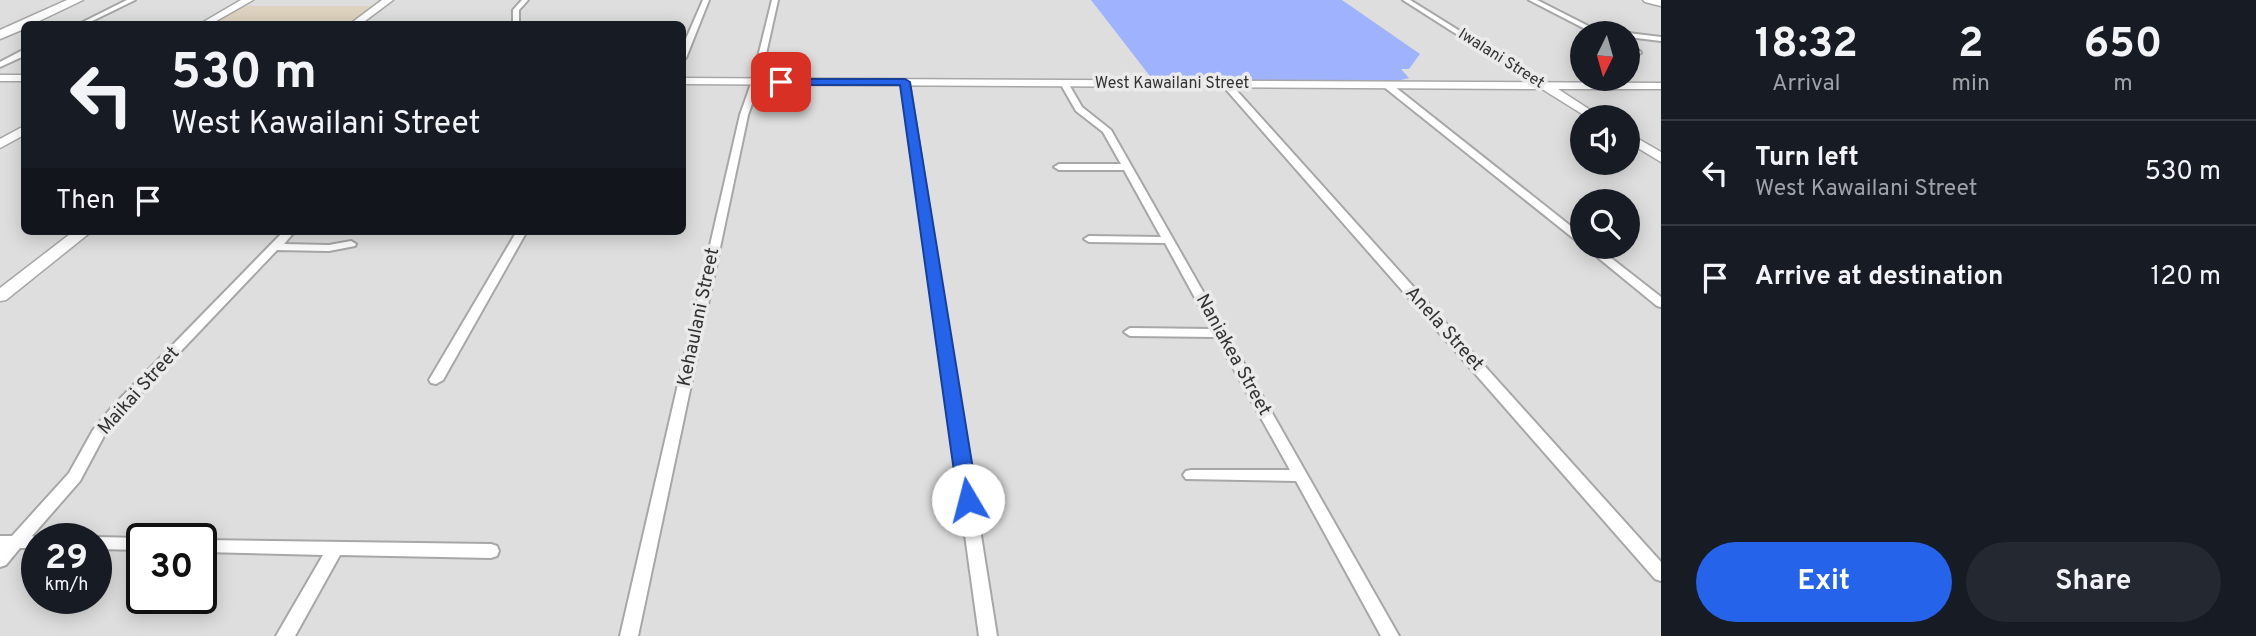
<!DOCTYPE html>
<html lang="en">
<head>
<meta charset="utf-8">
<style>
	body { margin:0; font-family:Overpass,sans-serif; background:#242831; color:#f1f3f6; height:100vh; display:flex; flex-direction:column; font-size:26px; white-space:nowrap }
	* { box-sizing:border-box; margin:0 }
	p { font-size:23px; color:#9ea1a6 }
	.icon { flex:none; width:38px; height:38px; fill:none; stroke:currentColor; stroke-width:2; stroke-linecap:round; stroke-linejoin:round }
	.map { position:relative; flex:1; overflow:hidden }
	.details { display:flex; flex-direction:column; background:#171b24; width:595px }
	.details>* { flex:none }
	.hud { position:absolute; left:21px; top:21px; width:665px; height:214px; border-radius:10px; box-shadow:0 4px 18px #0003; background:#171b24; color:#f1f3f6; overflow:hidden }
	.needle { width:46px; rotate:185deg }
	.buttons { position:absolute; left:1570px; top:21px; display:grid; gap:14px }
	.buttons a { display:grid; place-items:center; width:70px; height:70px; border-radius:50%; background:#171b24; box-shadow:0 4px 18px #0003; font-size:35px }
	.speed { position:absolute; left:21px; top:523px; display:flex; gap:14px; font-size:35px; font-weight:700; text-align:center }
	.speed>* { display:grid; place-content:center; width:91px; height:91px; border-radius:50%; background:#171b24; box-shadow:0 4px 18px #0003; line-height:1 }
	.speed small { font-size:18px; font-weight:400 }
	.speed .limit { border:4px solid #111; border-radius:10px; background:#fff; color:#111 }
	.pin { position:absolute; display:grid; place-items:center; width:60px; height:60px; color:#fff; margin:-30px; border-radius:14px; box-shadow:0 4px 10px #0006 }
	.me { position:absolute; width:77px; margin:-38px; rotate:352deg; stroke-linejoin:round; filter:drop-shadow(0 0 5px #0008) }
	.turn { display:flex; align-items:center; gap:24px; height:147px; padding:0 35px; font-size:32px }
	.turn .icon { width:91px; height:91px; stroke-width:2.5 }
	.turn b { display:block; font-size:49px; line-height:60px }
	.then { display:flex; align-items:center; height:66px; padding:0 35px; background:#0003; gap:14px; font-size:26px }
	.eta { display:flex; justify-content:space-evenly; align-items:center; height:119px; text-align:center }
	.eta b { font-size:42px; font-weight:700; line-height:49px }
	.action { display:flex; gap:14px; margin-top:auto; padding:14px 35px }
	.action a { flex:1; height:80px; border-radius:42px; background:#2563eb; color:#fff; font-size:28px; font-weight:700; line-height:80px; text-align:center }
	.action a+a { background:#242831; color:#f1f3f6 }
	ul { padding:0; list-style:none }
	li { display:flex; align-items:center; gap:21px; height:105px; padding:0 35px; border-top:2px solid #363941 }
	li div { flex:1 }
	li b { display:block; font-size:26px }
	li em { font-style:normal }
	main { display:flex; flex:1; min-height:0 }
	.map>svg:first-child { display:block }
	.education { fill:#ded3bf }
	.green { fill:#9fb2fd }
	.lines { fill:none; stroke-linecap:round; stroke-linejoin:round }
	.street-casing { stroke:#a7a7a8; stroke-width:4 }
	.secondary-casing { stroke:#a7a7a8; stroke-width:3 }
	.highway-casing { stroke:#a7a7a8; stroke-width:3 }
	.street { fill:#fff; fill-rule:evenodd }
	.secondary { fill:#fff; fill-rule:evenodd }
	.highway { fill:#fff; fill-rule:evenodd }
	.route { fill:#2563eb; stroke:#184099; stroke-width:2 }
	.labels { text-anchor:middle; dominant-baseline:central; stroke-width:7; stroke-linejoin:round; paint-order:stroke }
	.far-street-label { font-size:16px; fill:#333; stroke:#ebebec }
	.street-label { font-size:19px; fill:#333; stroke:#ebebec }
</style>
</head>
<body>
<main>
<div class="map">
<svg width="1661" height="636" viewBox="0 0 1661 636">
	<rect width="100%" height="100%" fill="#dededf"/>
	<polygon class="education" points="243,6 375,6 350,24 212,24"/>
	<polygon class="green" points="1091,0 1342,0 1420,54 1409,69 1401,69 1409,78 1393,82 1153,80"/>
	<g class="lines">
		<defs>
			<g id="street">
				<polygon points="127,0 135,0 86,24 79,24"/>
				<polygon points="522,0 528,0 519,10 519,24 513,24 513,10"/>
				<polygon points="703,0 709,0 686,58 682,60 682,48"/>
				<polygon points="772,0 778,0 760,81 748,115 638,636 620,636 740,115 752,81"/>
				<polygon points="1403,0 1410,0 1548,86 1541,88"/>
				<polygon points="1529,0 1537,0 1602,33 1593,33"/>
				<polygon points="1627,33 1628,33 1661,37 1661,41 1628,37"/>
				<polygon points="1628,46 1640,51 1641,53 1637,55 1628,51"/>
				<polygon points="21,51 24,51 24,56 0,67 0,62"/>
				<polygon points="902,80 909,82 997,636 979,636"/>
				<polygon points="1061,81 1067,81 1082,107 1111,130 1399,636 1381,636 1296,481 1186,479 1183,475 1186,471 1191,470 1290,470 1216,337 1130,336 1124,332 1130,328 1212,329 1165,243 1089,242 1084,239 1089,236 1161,237 1124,170 1059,170 1054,167 1059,164 1121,164 1103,132 1076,111 1060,83"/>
				<polygon points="1223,82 1229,82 1661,562 1661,581 1655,579 1223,86"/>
				<polygon points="1384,83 1390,83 1582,235 1582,243 1578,242 1384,87"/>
				<polygon points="284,231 295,231 284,244 329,245 351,241 356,244 355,246 329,251 277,250 122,413 104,436 80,481 32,536 44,539 37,539 37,548 20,548 6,565 0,567 0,536 12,536 69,473 93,430 112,407"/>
				<polygon points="517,231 527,231 443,380 436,384 431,383 429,380"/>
				<polygon points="1585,247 1597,247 1661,297 1661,307 1657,306"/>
				<polygon points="96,537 142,538 146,539 142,539 142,550 96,549 96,539 90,539"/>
				<polygon points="201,540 491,544 497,546 499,551 497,556 491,558 340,555 295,636 276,636 323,555 201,552"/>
			</g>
			<g id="secondary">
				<polygon points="241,0 253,0 211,24 200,24"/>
				<polygon points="382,0 393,0 361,24 350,24"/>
				<polygon points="1643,0 1661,0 1661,6 1645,2"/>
				<rect x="0" y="75" width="24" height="6"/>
				<polygon points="682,78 1661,83 1661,89 1558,89 1601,117 1587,117 1542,89 682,84"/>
				<polygon points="24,126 24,135 0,148 0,139"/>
				<polygon points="1628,133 1661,152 1661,162 1628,142"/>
				<polygon points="74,231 92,231 6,300 0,301 0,288"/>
			</g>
			<polygon id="highway" points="67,0 83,0 33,24 24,24 24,29 0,39 0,30"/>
		</defs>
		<use href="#street" class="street-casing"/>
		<use href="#secondary" class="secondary-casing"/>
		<use href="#highway" class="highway-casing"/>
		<use href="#street" class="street"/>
		<use href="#secondary" class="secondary"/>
		<use href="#highway" class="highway"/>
	</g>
	<polygon class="route" points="778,79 905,79 910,82 978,500 975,505 968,507 961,505 958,500 900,85 781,85 778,84"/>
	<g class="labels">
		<g class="far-street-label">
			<text transform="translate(1501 59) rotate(32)">Iwalani Street</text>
			<text x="1172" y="84">West Kawailani Street</text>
		</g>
		<g class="street-label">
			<text transform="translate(699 317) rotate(-78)">Kehaulani Street</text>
			<text transform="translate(1444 329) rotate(48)">Anela Street</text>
			<text transform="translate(1233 355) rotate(61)">Naniakea Street</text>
			<text transform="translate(139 391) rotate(-48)">Maikai Street</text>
		</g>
	</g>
</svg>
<div class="buttons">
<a><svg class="needle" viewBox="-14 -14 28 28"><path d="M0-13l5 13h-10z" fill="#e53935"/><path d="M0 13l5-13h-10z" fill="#9ea1a6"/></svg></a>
<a><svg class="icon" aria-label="sound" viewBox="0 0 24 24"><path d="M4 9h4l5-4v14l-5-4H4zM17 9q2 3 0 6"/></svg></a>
<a><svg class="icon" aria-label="search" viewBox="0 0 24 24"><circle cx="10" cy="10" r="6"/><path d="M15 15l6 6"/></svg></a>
</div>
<div class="speed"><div>29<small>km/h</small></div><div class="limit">30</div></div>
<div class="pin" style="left:781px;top:82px;background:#d93025"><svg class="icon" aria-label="arrive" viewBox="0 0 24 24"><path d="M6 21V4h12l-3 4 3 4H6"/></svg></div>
<svg class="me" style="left:968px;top:500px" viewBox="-20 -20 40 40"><circle r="19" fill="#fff"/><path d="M0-13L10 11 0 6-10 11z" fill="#2563eb"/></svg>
<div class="hud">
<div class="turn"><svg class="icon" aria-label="left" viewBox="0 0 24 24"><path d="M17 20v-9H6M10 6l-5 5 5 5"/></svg><div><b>530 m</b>West Kawailani Street</div></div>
<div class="then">Then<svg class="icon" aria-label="arrive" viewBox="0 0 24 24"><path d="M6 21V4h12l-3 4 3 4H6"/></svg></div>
</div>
</div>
<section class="details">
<div class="eta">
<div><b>18:32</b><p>Arrival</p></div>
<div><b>2</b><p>min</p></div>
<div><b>650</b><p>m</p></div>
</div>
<ul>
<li><svg class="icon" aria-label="left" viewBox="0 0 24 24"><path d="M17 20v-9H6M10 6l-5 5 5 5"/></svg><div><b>Turn left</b><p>West Kawailani Street</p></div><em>530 m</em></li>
<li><svg class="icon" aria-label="arrive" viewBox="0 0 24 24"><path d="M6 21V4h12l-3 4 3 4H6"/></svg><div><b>Arrive at destination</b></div><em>120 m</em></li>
</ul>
<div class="action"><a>Exit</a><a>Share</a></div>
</section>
</main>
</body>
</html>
